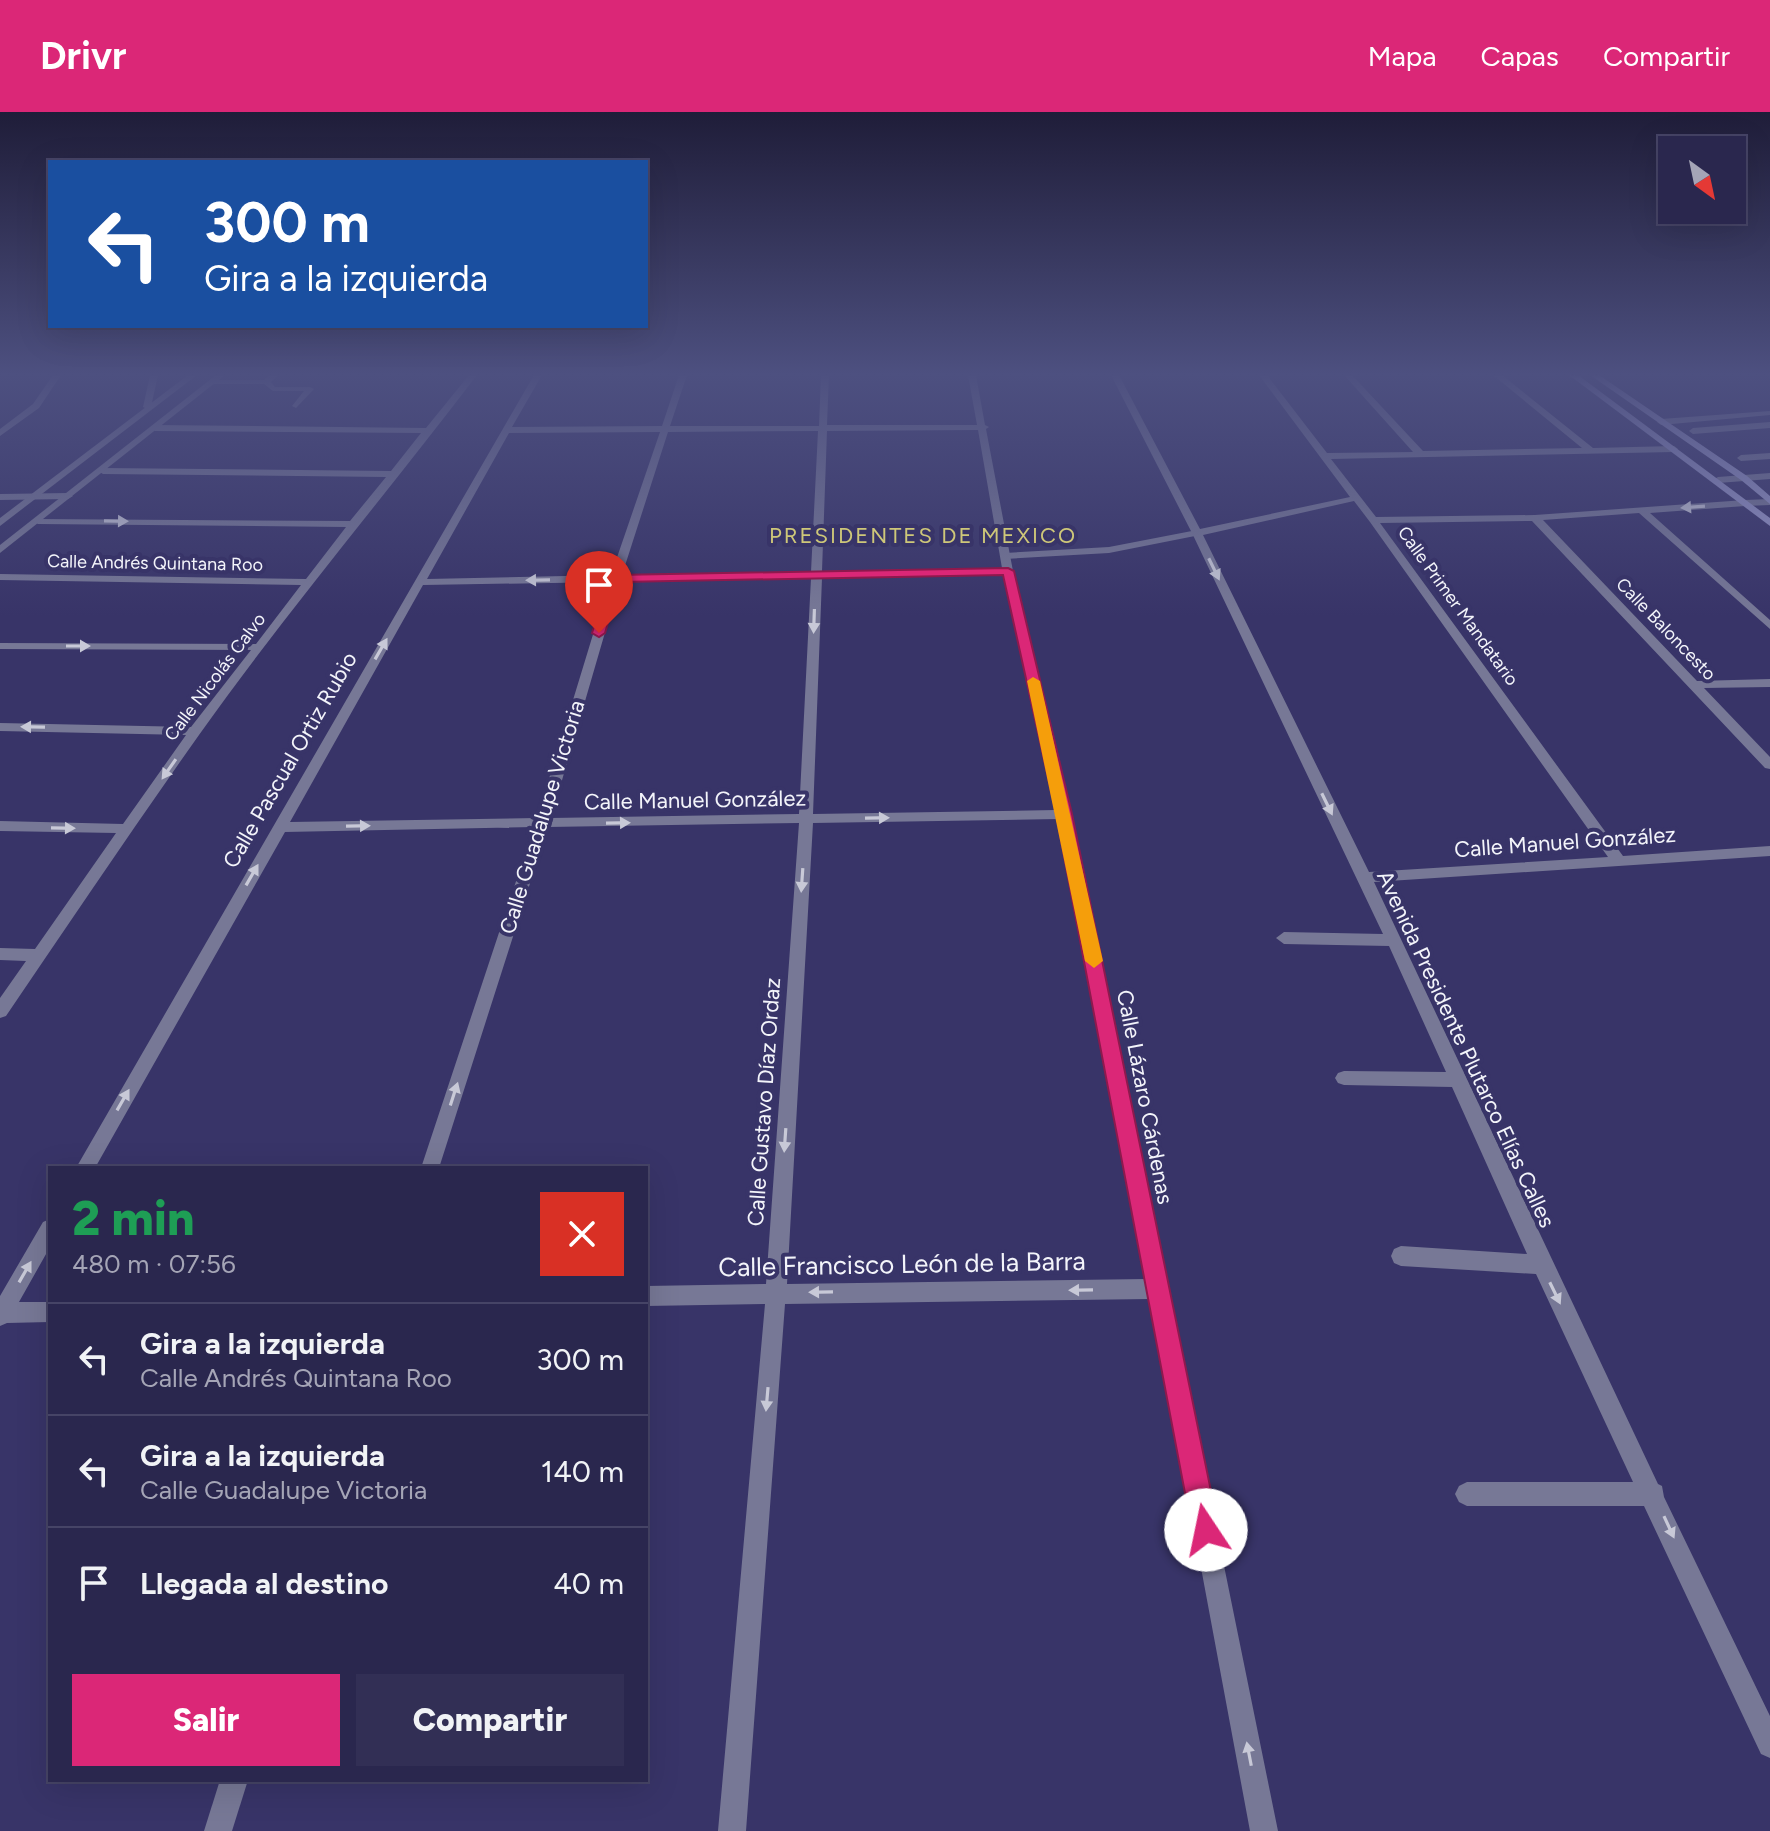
<!DOCTYPE html>
<html lang="es">
<head>
<meta charset="utf-8">
<style>
	body { margin:0; font-family:Figtree,sans-serif; background:#322f55; color:#f1f3f6; height:100vh; display:flex; flex-direction:column; font-size:30px; white-space:nowrap }
	* { box-sizing:border-box; margin:0 }
	p { font-size:26px; color:#a5a5b6 }
	.icon { flex:none; width:44px; height:44px; fill:none; stroke:currentColor; stroke-width:2; stroke-linecap:round; stroke-linejoin:round }
	.map { position:relative; flex:1; overflow:hidden }
	.side { position:absolute; left:48px; top:1054px; width:600px; height:616px; display:flex; flex-direction:column; background:#2a274e; border-radius:0px; box-shadow:0 8px 32px #0002,0 0 0 2px #464466 }
	.side>* { flex:none }
	.banner { position:absolute; left:48px; top:48px; width:600px; height:168px; border-radius:0px; box-shadow:0 8px 32px #0002,0 0 0 2px #464466; background:#1a4fa0; color:#fff; overflow:hidden }
	.needle { width:52px; rotate:147deg }
	.buttons { position:absolute; left:1658px; top:24px; display:grid; gap:16px }
	.buttons a { display:grid; place-items:center; width:88px; height:88px; border-radius:0px; background:#2a274e; box-shadow:0 8px 32px #0002,0 0 0 2px #464466; font-size:40px }
	.pin { position:absolute; display:grid; place-items:center; width:68px; height:68px; color:#fff; margin:-82px -34px; border-radius:50% 50% 50% 0; rotate:-45deg; box-shadow:0 0 8px #0007 }
	.pin .icon { rotate:45deg }
	.me { position:absolute; width:88px; margin:-44px; rotate:349deg; stroke-linejoin:round; filter:drop-shadow(0 0 6px #0008) }
	.turn { display:flex; align-items:center; gap:28px; height:168px; padding:0 24px; font-size:36px }
	.turn .icon { width:104px; height:104px; stroke-width:2.5 }
	.turn b { display:block; font-size:56px; line-height:68px }
	.round { display:grid; place-items:center; flex:none; width:84px; height:84px; border-radius:0px; background:#322f55 }
	.head { display:flex; align-items:center; justify-content:space-between; height:136px; padding:0 24px }
	h1 { font-size:48px; font-weight:800; line-height:60px; color:#1e9e55 }
	.primary-button { display:flex; gap:16px; margin-top:auto; padding:16px 24px }
	.primary-button a { flex:1; height:92px; border-radius:0px; background:#db2777; color:#fff; font-size:32px; font-weight:800; line-height:92px; text-align:center }
	.primary-button a+a { background:#322f55; color:#f1f3f6 }
	ul { padding:0; list-style:none }
	li { display:flex; align-items:center; gap:24px; height:112px; padding:0 24px; border-top:2px solid #464466 }
	li div { flex:1 }
	li b { display:block; font-size:30px }
	li em { font-style:normal }
	header { display:flex; align-items:center; gap:48px; box-sizing:border-box; height:112px; padding:0 40px; background:#db2777; color:#fff }
	header strong { font-size:38px }
	nav { display:flex; gap:44px; margin-inline-start:auto; font-size:28px }
	.map>svg:first-child { display:block }
	.lines { fill:none; stroke-linecap:round; stroke-linejoin:round }
	.service { fill:#777896; fill-rule:evenodd }
	.pedestrian { fill:#777896; fill-rule:evenodd }
	.minor { fill:#777896; fill-rule:evenodd }
	.tertiary { fill:#777896; fill-rule:evenodd }
	.secondary { fill:#9898c9; fill-rule:evenodd }
	.oneway { fill:#c8c9d7 }
	.route { fill:#db2777; stroke:#8e194d; stroke-width:2 }
	.slow { fill:#f59e0b }
	.labels { text-anchor:middle; dominant-baseline:central; stroke-width:8; stroke-linejoin:round; paint-order:stroke }
	.far-street-label { font-size:18px; fill:#f3f4fa; stroke:#383468 }
	.far-quarter-label { font-size:22px; letter-spacing:2px; fill:#cec779; stroke:#383468 }
	.street-label { font-size:22px; fill:#f3f4fa; stroke:#383468 }
	.near-street-label { font-size:26px; fill:#f3f4fa; stroke:#383468 }
</style>
</head>
<body>
<header>
<strong>Drivr</strong>
<nav><a>Mapa</a><a>Capas</a><a>Compartir</a></nav>
</header>
<div class="map">
<svg width="1770" height="1719" viewBox="0 0 1770 1719">
	<rect width="100%" height="100%" fill="#383468"/>
	<g class="lines">
		<g class="service">
			<polygon points="269,263 278,263 271,270 275,275 310,275 314,277 296,296 292,294 304,279 273,279 264,272 212,272 208,270 212,268 264,268"/>
			<polygon points="1770,299 1770,303 1661,313 1657,310 1661,307"/>
			<polygon points="1770,310 1770,316 1693,322 1689,319 1693,316"/>
			<polygon points="1770,341 1770,347 1741,349 1737,346 1741,343"/>
		</g>
		<polygon class="pedestrian" points="1197,418 1200,419 1200,423 1109,441 1005,447 1000,444 1005,441 1109,435"/>
		<g class="minor">
			<polygon points="53,263 61,263 39,296 0,324 0,317 33,292"/>
			<polygon points="150,263 158,263 151,295 147,297 143,295"/>
			<path d="M469,263H477C385,384 287,499 199,623C133,716 70,810 6,904L0,906V886L26,849L0,848V836L35,837L116,721L0,719V709L123,712L186,623L0,619V611L191,615L251,538L0,537V531L256,532L301,473L0,468V462L306,467L346,415L38,412L33,409L35,407L350,409L386,365L103,362L98,359L103,356L391,359L421,321L155,319L151,316L155,313L426,316Z"/>
			<path d="M534,263H542L512,315L662,314L679,263H687L670,314H819L821,263H829L827,313H977L968,263H976L985,313L989,315L986,317L1013,459L1071,702L1278,1719H1250L1151,1187L785,1192L746,1719H718L765,1192L646,1194V1174L766,1172L799,711L548,715L439,1056H421L534,715L285,720L95,1056H76ZM978,318L1002,456L822,459L827,319ZM818,319L811,460L622,463L668,320ZM660,320L611,463L427,467L509,321ZM1004,462L1056,698L813,702L822,466ZM811,466L799,702L551,706L620,469ZM609,470L537,706L290,710L423,473ZM1058,707L1147,1167L787,1172L813,711Z"/>
			<path d="M1111,263H1119L1200,417L1350,385L1259,263H1267L1327,341L1413,340L1344,263H1352L1423,339L1582,336L1493,263H1502L1593,336L1674,334L1678,337L1674,340L1331,347L1376,405L1535,403L1745,388L1750,391L1745,394L1650,401L1770,508V517L1639,401L1543,408L1697,569L1770,567V575L1704,576L1770,645V657L1765,656L1532,409L1380,411L1623,744L1770,734V744L1374,770L1658,1372L1662,1374L1664,1385L1770,1604V1646L1761,1642L1644,1394H1467L1459,1390L1455,1382L1459,1374L1467,1370H1633L1536,1162L1401,1154L1394,1151L1391,1144L1394,1137L1401,1134L1527,1142L1452,975L1344,973L1338,971L1335,966L1338,961L1344,959L1446,960L1389,834L1284,832L1276,826L1284,820L1383,822L1192,421ZM1354,389L1370,410L1608,745L1369,760L1203,423Z"/>
			<polygon points="0,382 68,381 73,384 68,387 0,388"/>
			<polygon points="50,1107 50,1135 19,1190 50,1190 50,1210 7,1211 0,1214 0,1184 43,1110"/>
			<polygon points="220,1668 248,1668 232,1719 204,1719"/>
		</g>
		<g class="tertiary">
			<polygon points="188,263 197,263 0,414 0,406"/>
			<polygon points="216,263 225,263 0,441 0,433"/>
			<polygon points="1770,361 1770,367 1718,371 1713,368 1718,365"/>
			<polygon points="1770,387 1770,393 1745,394 1740,391 1745,388"/>
		</g>
		<g class="secondary">
			<polygon points="1569,263 1578,263 1770,406 1770,414"/>
			<polygon points="1590,263 1599,263 1747,364 1770,384 1770,392 1741,368"/>
		</g>
	</g>
	<defs><path id="oneway-solid" d="M-6-.8H1V-3.2L6.5 0L1 3.2V.8H-6Z" transform="scale(2)"/></defs>
	<g class="oneway">
		<use href="#oneway-solid" transform="translate(1693 395) rotate(176)"/>
		<use href="#oneway-solid" transform="translate(116 409) rotate(1)"/>
		<use href="#oneway-solid" transform="translate(1214 457) rotate(64)"/>
		<use href="#oneway-solid" transform="translate(538 468) rotate(179)"/>
		<use href="#oneway-solid" transform="translate(814 509) rotate(92)"/>
		<use href="#oneway-solid" transform="translate(78 534)"/>
		<use href="#oneway-solid" transform="translate(381 537) rotate(-60)"/>
		<use href="#oneway-solid" transform="translate(33 615) rotate(-179)"/>
		<use href="#oneway-solid" transform="translate(169 657) rotate(125)"/>
		<use href="#oneway-solid" transform="translate(1327 692) rotate(64)"/>
		<use href="#oneway-solid" transform="translate(877 706) rotate(-1)"/>
		<use href="#oneway-solid" transform="translate(618 711) rotate(-1)"/>
		<use href="#oneway-solid" transform="translate(358 714) rotate(-1)"/>
		<use href="#oneway-solid" transform="translate(63 716) rotate(1)"/>
		<use href="#oneway-solid" transform="translate(252 763) rotate(-60)"/>
		<use href="#oneway-solid" transform="translate(802 768) rotate(94)"/>
		<use href="#oneway-solid" transform="translate(454 982) rotate(-72)"/>
		<use href="#oneway-solid" transform="translate(123 988) rotate(-60)"/>
		<use href="#oneway-solid" transform="translate(785 1028) rotate(94)"/>
		<use href="#oneway-solid" transform="translate(25 1160) rotate(-60)"/>
		<use href="#oneway-solid" transform="translate(1081 1178) rotate(179)"/>
		<use href="#oneway-solid" transform="translate(821 1180) rotate(179)"/>
		<use href="#oneway-solid" transform="translate(1555 1181) rotate(64)"/>
		<use href="#oneway-solid" transform="translate(767 1287) rotate(95)"/>
		<use href="#oneway-solid" transform="translate(1669 1415) rotate(65)"/>
		<use href="#oneway-solid" transform="translate(1249 1642) rotate(-101)"/>
	</g>
	<linearGradient id="sky" x2="0" y2="1"><stop stop-color="#1f1d39"/><stop offset="0.52" stop-color="#4d5080"/><stop offset="1" stop-color="#4d5080" stop-opacity="0"/></linearGradient>
	<rect width="1770" height="504" fill="url(#sky)"/>
	<polygon class="route" points="1008,456 1014,459 1072,702 1219,1418 1215,1428 1206,1432 1196,1428 1192,1418 1056,702 1003,463 620,470 605,521 599,525 592,521 609,467 615,463"/>
	<polygon class="slow" points="1033,565 1040,569 1103,849 1094,856 1085,849 1027,569"/>
	<g class="labels">
		<g class="far-street-label">
			<text transform="translate(155 451) rotate(1)">Calle Andrés Quintana Roo</text>
			<text transform="translate(1458 494) rotate(54)">Calle Primer Mandatario</text>
			<text transform="translate(1666 517) rotate(46)">Calle Baloncesto</text>
			<text transform="translate(215 565) rotate(-53)">Calle Nicolás Calvo</text>
		</g>
		<g class="far-quarter-label">
			<text x="923" y="423">PRESIDENTES DE MEXICO</text>
		</g>
		<g class="street-label">
			<text transform="translate(290 648) rotate(-60)">Calle Pascual Ortiz Rubio</text>
			<text transform="translate(695 688) rotate(-1)">Calle Manuel González</text>
			<text transform="translate(542 705) rotate(-73)">Calle Guadalupe Victoria</text>
			<text transform="translate(1565 730) rotate(-4)">Calle Manuel González</text>
			<text transform="translate(1466 937) rotate(65)">Avenida Presidente Plutarco Elías Calles</text>
			<text transform="translate(1145 985) rotate(79)">Calle Lázaro Cárdenas</text>
			<text transform="translate(764 990) rotate(-86)">Calle Gustavo Díaz Ordaz</text>
		</g>
		<g class="near-street-label">
			<text transform="translate(902 1152) rotate(-1)">Calle Francisco León de la Barra</text>
		</g>
	</g>
</svg>
<div class="buttons">
<a><svg class="needle" viewBox="-14 -14 28 28"><path d="M0-13l5 13h-10z" fill="#e53935"/><path d="M0 13l5-13h-10z" fill="#a5a5b6"/></svg></a>
</div>
<div class="pin" style="left:599px;top:521px;background:#d93025"><svg class="icon" aria-label="arrive" viewBox="0 0 24 24"><path d="M6 21V4h12l-3 4 3 4H6"/></svg></div>
<svg class="me" style="left:1206px;top:1418px" viewBox="-20 -20 40 40"><circle r="19" fill="#fff"/><path d="M0-13L10 11 0 6-10 11z" fill="#db2777"/></svg>
<div class="banner">
<div class="turn"><svg class="icon" aria-label="left" viewBox="0 0 24 24"><path d="M17 20v-9H6M10 6l-5 5 5 5"/></svg><div><b>300 m</b>Gira a la izquierda</div></div>
</div>
<section class="side">
<div class="head"><div><h1>2 min</h1><p>480 m · 07:56</p></div><a class="round" style="background:#d93025;color:#fff"><svg class="icon" aria-label="close" viewBox="0 0 24 24"><path d="M6 6l12 12M18 6L6 18"/></svg></a></div>
<ul>
<li><svg class="icon" aria-label="left" viewBox="0 0 24 24"><path d="M17 20v-9H6M10 6l-5 5 5 5"/></svg><div><b>Gira a la izquierda</b><p>Calle Andrés Quintana Roo</p></div><em>300 m</em></li>
<li><svg class="icon" aria-label="left" viewBox="0 0 24 24"><path d="M17 20v-9H6M10 6l-5 5 5 5"/></svg><div><b>Gira a la izquierda</b><p>Calle Guadalupe Victoria</p></div><em>140 m</em></li>
<li><svg class="icon" aria-label="arrive" viewBox="0 0 24 24"><path d="M6 21V4h12l-3 4 3 4H6"/></svg><div><b>Llegada al destino</b></div><em>40 m</em></li>
</ul>
<div class="primary-button"><a>Salir</a><a>Compartir</a></div>
</section>
</div>
</body>
</html>
